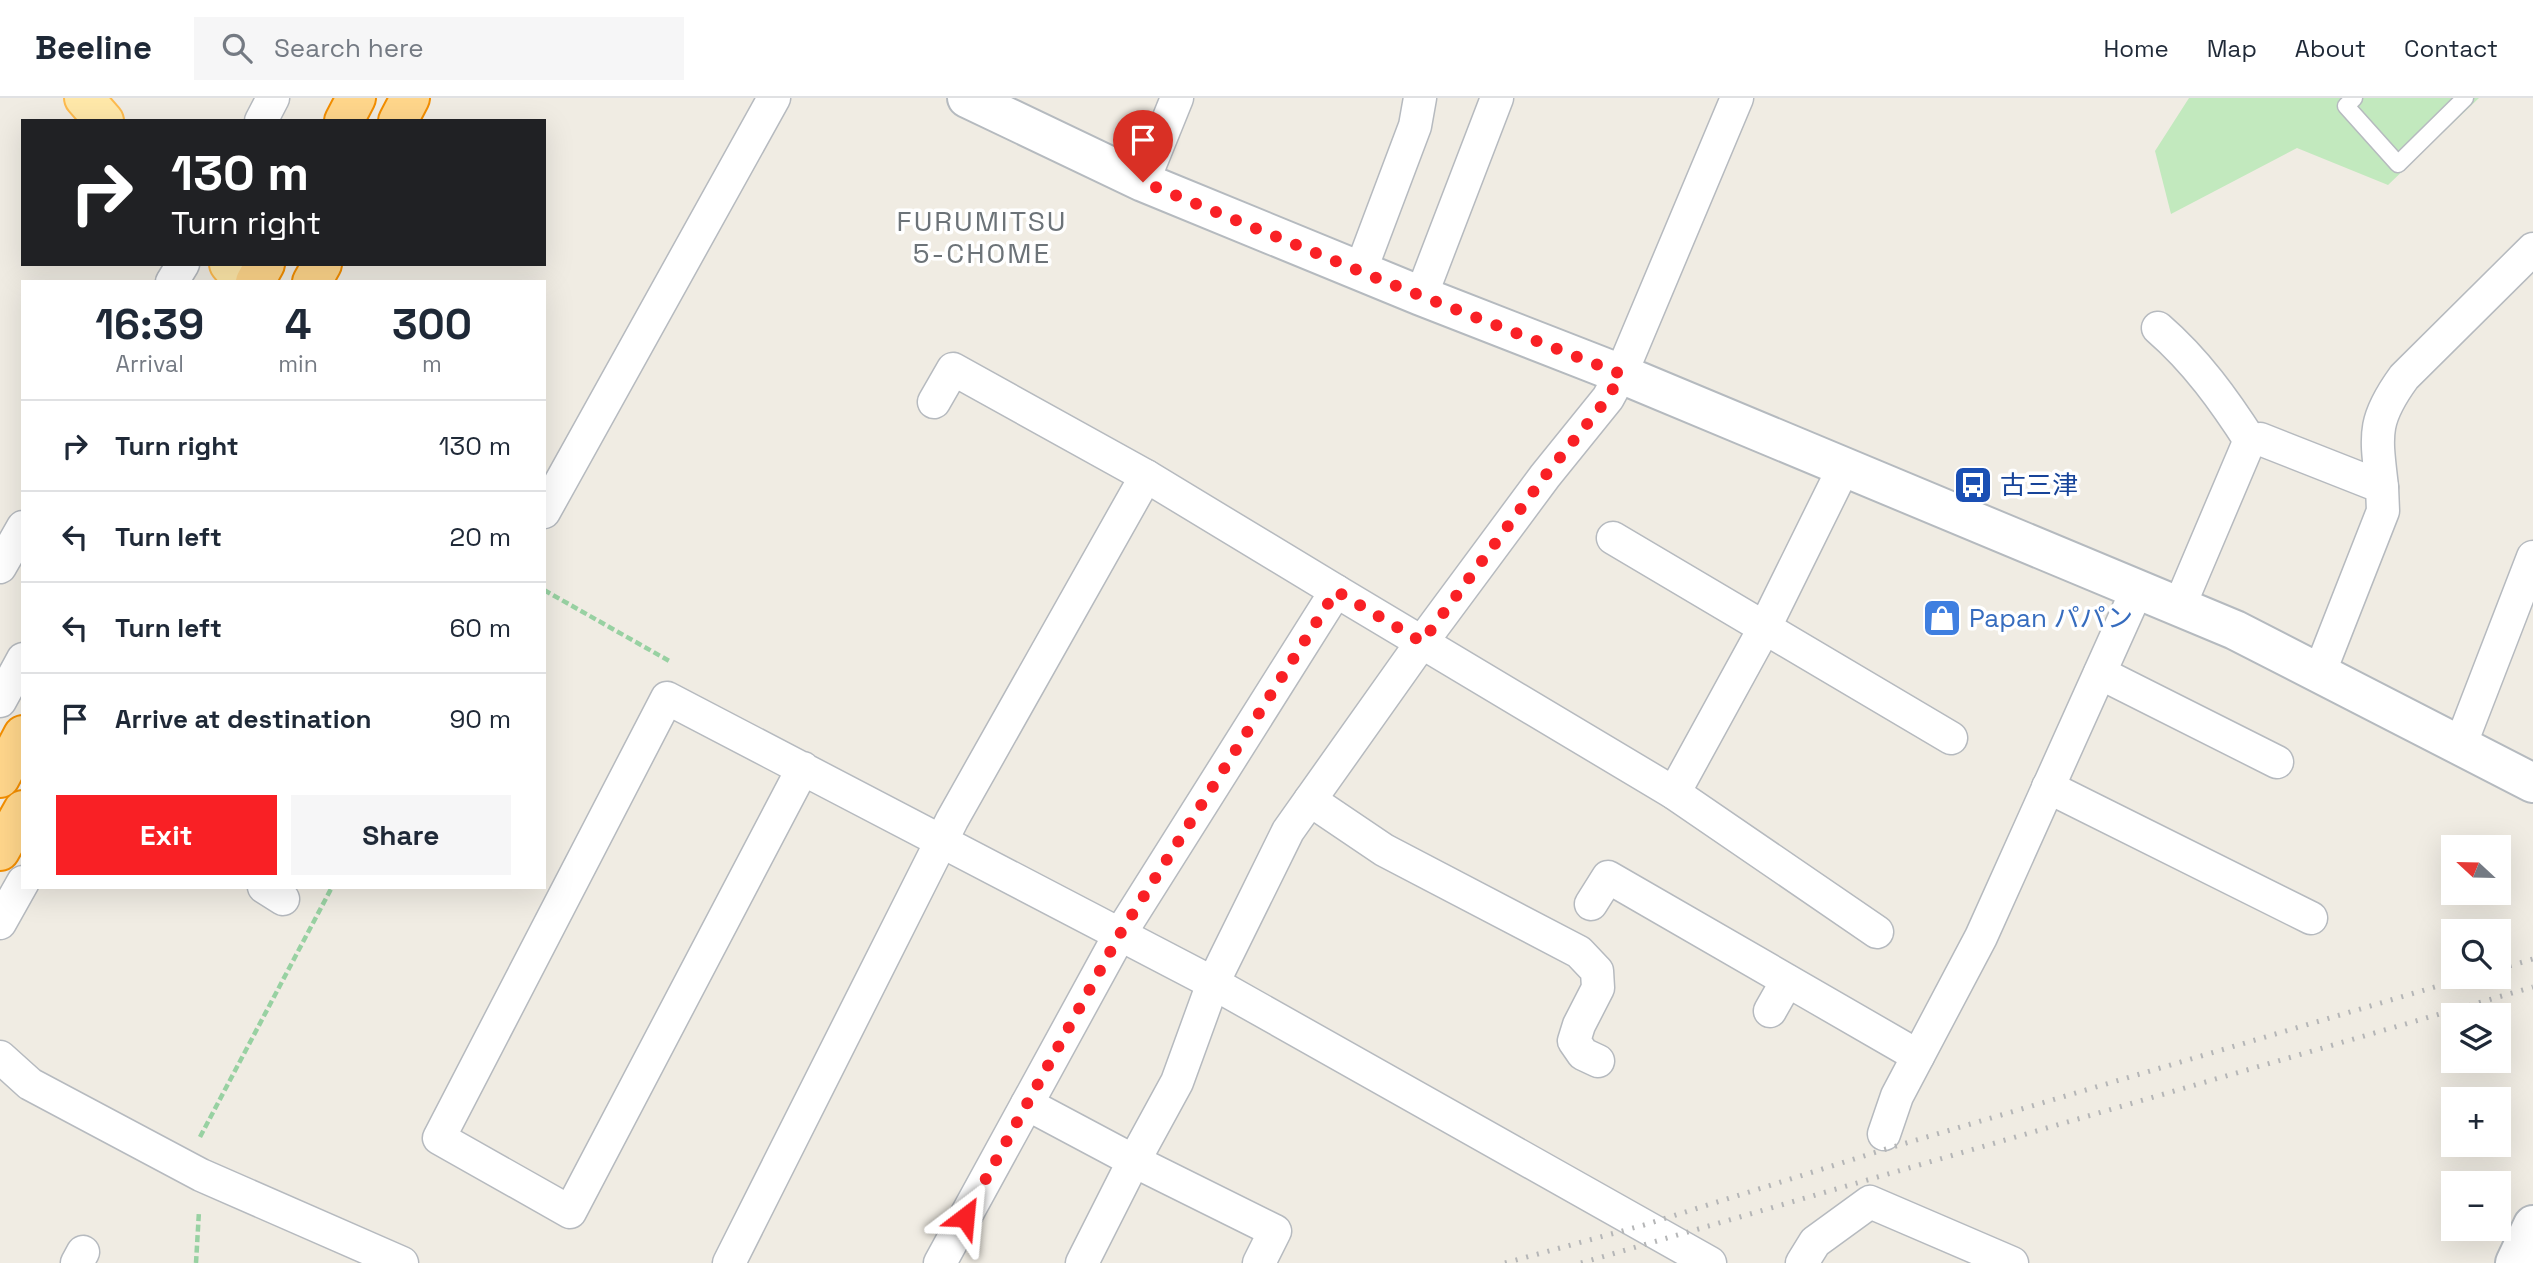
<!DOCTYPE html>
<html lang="en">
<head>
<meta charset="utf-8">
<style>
	body { margin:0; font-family:"Space Grotesk","Noto Sans JP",sans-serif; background:#f6f6f7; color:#1f2937; height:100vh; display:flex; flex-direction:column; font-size:26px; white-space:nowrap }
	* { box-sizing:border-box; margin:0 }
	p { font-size:23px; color:#747a83 }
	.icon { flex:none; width:38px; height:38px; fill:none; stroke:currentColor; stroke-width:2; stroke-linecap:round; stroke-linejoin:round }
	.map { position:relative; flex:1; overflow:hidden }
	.panel { position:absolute; left:21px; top:182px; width:525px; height:609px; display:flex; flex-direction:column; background:#fff; border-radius:0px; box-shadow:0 7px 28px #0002 }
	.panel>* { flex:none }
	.banner { position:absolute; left:21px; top:21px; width:525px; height:147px; border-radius:0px; box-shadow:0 7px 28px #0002; background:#202124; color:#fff; overflow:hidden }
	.needle { width:46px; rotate:292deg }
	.controls { position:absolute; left:2441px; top:737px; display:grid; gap:14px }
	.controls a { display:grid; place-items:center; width:70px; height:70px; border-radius:0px; background:#fff; box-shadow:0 7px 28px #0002; font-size:35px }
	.pin { position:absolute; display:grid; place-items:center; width:60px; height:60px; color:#fff; margin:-72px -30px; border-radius:50% 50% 50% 0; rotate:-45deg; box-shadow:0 0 7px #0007 }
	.pin .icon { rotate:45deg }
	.me { position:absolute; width:77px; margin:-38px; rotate:29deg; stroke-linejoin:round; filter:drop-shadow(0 0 5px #0008) }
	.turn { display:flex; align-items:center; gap:24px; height:147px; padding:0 35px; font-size:32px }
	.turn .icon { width:91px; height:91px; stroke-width:2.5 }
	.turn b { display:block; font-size:49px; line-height:60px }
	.eta { display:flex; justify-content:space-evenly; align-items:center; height:119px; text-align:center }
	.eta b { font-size:42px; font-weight:600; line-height:49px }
	.button { display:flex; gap:14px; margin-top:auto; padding:14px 35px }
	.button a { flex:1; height:80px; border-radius:0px; background:#f92025; color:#fff; font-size:28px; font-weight:600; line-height:80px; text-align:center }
	.button a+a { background:#f6f6f7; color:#1f2937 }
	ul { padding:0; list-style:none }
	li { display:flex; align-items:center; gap:21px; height:91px; padding:0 35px; border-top:2px solid #e0e1e3 }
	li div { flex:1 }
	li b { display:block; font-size:26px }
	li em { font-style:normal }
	header { display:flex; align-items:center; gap:42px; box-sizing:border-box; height:98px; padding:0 35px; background:#fff; border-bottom:2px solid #e0e1e3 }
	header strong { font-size:33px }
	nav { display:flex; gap:38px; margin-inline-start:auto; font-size:24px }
	.search { width:490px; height:63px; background:#f6f6f7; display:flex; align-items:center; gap:18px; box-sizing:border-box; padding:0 24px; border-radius:0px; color:#747a83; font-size:26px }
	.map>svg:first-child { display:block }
	.green { fill:#c2e9be }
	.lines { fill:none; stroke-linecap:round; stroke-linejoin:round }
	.lane-casing { stroke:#b6babf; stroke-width:19 }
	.street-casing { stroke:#b6babf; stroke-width:35 }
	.secondary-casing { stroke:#b5babf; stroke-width:42 }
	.primary-casing { stroke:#febb4e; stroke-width:42 }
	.highway-casing { stroke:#f38e00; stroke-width:42 }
	.path { stroke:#98d1a2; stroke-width:4.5; stroke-dasharray:7 3.5; stroke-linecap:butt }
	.lane { stroke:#fff; stroke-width:16 }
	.street { stroke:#fff; stroke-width:32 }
	.secondary { stroke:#fff; stroke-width:38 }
	.primary { stroke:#ffe8a9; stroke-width:38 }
	.highway { stroke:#ffd68b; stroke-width:38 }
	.rail { stroke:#b5b6b7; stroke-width:5; stroke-dasharray:2 9; stroke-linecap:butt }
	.route { stroke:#f92025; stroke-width:12; stroke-dasharray:0 21.6 }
	.labels { text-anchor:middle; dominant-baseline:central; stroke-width:7; stroke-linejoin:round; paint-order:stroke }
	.transit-label { font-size:26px; fill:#164399; stroke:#fff; text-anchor:start }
	.shop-label { font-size:26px; fill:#366cbe; stroke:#fff; text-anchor:start }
	.neighbourhood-label { font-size:28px; letter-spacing:2px; fill:#6c7378; stroke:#fff }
</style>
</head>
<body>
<header>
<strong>Beeline</strong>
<div class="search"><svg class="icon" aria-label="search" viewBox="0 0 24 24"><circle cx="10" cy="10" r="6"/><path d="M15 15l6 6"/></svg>Search here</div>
<nav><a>Home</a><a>Map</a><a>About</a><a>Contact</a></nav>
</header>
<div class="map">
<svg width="2533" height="1165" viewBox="0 0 2533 1165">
	<rect width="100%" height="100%" fill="#f0ece3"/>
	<polygon class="green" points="2189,0 2479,0 2388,87 2297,50 2171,116 2155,53"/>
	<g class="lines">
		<defs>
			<polyline id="lane" points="2354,0 2346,8 2398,66 2465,0"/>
			<g id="street">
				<polyline points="261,23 273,0"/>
				<polyline points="1143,84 1177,0"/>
				<polyline points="1360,174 1415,28 1420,0"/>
				<polyline points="172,184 183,166"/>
				<polyline points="1421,198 1497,0"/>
				<path d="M2158,230C2196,263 2224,302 2251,344"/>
				<polyline points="934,304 953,271 1146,378"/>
				<path d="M2382,389C2376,337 2372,323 2404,279L2533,151"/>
				<polyline points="544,414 774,0"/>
				<polyline points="1613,440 1951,640"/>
				<polyline points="0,469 23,429"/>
				<polyline points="1336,493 1674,695 1877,834"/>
				<polyline points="2179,509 2246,351 2251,344 2260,341 2382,389 2383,413 2319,576"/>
				<polyline points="2100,575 2277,664"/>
				<polyline points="0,603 23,561"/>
				<polyline points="2460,648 2533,459"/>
				<polyline points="803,670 570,1114 439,1040 667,600 1213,885 1710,1165"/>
				<polyline points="2048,689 2311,820"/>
				<polyline points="1674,695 1765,529 1844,369"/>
				<polyline points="1310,702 1384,752 1579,854 1597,873 1598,890 1579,927 1574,943 1583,956 1598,963"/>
				<polyline points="264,789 283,801"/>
				<polyline points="1591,806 1608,779 1918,958"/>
				<polyline points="0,825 23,784"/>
				<polyline points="1770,913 1787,883"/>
				<polyline points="0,959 30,986 201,1077 402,1165"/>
				<polyline points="1027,1006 1134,1063 1275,1133 1259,1165"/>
				<polyline points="1884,1036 1897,998 1981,839 2137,492"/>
				<polyline points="77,1165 83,1154"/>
				<polyline points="729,1165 952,722 1146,378 1336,493 1120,836 940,1165"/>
				<polyline points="1082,1165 1129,1072 1177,984 1213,885 1288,733 1422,544 1545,378 1608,300 1621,276 1737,0"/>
				<polyline points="1802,1165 1815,1144 1870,1104 2012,1165"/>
			</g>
			<g id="secondary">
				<polyline points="967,0 1143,84 1421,198 1621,276 2235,532 2533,685"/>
				<polyline points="2515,1165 2533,1127"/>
			</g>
			<g id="primary">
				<polyline points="84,0 104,23"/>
				<polyline points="229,166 244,184"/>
			</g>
			<g id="highway">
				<polyline points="344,23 356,0"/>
				<polyline points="398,23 410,0"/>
				<polyline points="255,184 265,166"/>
				<polyline points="312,184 322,166"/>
				<polyline points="0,680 23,637"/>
				<polyline points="0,753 23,712"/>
			</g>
		</defs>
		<use href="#lane" class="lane-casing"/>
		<use href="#street" class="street-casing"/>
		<use href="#secondary" class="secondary-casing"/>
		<use href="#primary" class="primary-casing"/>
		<use href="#highway" class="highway-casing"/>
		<g class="path">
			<polyline points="544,492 671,564"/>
			<polyline points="200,1039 332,789"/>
			<polyline points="196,1165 199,1113"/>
		</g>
		<use href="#lane" class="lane"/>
		<use href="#street" class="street"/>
		<use href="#secondary" class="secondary"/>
		<use href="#primary" class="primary"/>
		<use href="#highway" class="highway"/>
		<g class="rail">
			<polyline points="2499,871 2533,861"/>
			<polyline points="1505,1165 1644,1127 1886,1051 2472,878"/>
			<polyline points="1581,1165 2533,889"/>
		</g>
	</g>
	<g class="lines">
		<polyline class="route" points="965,1119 1120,836 1336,493 1422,544 1545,378 1608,300 1621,276 1401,190 1143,84"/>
	</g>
	<defs>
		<symbol id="bus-square" viewBox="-11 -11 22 22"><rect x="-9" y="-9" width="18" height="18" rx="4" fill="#1a4fb4" stroke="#fff"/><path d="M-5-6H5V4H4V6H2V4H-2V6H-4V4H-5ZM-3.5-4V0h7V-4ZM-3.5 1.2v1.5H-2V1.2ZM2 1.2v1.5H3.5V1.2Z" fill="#fff"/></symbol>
		<symbol id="shop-square" viewBox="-11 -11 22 22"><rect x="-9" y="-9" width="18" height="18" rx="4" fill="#3f7fe0" stroke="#fff"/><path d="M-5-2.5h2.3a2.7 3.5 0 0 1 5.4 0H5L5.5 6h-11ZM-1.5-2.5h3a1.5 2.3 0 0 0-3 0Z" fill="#fff"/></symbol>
	</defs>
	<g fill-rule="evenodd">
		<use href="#bus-square" x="1951" y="365" width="44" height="44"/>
		<use href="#shop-square" x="1920" y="498" width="44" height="44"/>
	</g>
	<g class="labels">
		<g class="transit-label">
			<text x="2000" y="387">古三津</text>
		</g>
		<g class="shop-label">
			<text x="1969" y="520">Papan パパン</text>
		</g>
		<g class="neighbourhood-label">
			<text x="982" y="123">FURUMITSU<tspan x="982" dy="32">5-CHOME</tspan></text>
		</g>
	</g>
</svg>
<div class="controls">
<a><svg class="needle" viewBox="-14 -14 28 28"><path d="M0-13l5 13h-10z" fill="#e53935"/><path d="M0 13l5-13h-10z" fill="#747a83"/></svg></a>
<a><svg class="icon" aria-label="search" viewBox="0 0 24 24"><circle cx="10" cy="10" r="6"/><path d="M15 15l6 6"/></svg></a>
<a><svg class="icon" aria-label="layers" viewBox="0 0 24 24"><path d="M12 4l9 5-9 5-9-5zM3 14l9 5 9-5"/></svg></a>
<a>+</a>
<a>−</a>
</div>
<div class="pin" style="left:1143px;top:84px;background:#d93025"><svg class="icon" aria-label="arrive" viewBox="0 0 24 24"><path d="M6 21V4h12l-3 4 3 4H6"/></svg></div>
<svg class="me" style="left:965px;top:1119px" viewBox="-20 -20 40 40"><path d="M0-17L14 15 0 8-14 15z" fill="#f92025" stroke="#fff" stroke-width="4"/></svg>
<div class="banner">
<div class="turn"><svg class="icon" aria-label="right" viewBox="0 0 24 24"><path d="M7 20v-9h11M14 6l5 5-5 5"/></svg><div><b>130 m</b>Turn right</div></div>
</div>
<section class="panel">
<div class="eta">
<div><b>16:39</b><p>Arrival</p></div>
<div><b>4</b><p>min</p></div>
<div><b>300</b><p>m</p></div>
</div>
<ul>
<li><svg class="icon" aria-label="right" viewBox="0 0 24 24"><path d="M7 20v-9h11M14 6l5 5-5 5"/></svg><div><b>Turn right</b></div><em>130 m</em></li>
<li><svg class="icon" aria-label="left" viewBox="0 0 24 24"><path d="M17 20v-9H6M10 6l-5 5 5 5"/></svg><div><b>Turn left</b></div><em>20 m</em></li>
<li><svg class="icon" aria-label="left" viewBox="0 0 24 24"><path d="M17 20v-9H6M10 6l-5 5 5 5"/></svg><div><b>Turn left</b></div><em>60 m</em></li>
<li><svg class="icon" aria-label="arrive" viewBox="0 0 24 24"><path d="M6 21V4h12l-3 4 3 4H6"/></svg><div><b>Arrive at destination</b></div><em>90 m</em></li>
</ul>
<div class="button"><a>Exit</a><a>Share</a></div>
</section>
</div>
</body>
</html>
